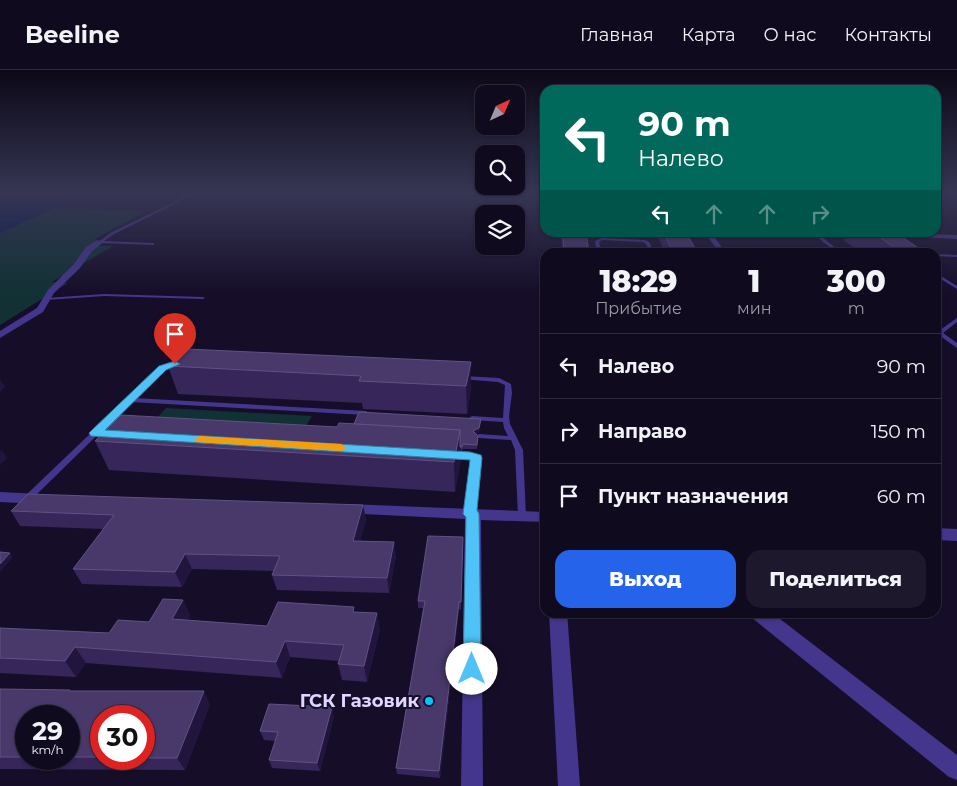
<!DOCTYPE html>
<html lang="ru">
<head>
<meta charset="utf-8">
<style>
	body { margin:0; font-family:Montserrat,sans-serif; background:#1e182c; color:#f1f3f6; height:100vh; display:flex; flex-direction:column; font-size:19px; white-space:nowrap }
	* { box-sizing:border-box; margin:0 }
	p { font-size:16px; color:#9c9aa4 }
	.icon { flex:none; width:28px; height:28px; fill:none; stroke:currentColor; stroke-width:2; stroke-linecap:round; stroke-linejoin:round }
	.map { position:relative; flex:1; overflow:hidden }
	.side { position:absolute; left:540px; top:178px; width:401px; height:370px; display:flex; flex-direction:column; background:#100a1f; border-radius:15px; box-shadow:0 1px 4px #0004,0 0 0 1px #302b3d }
	.side>* { flex:none }
	.hud { position:absolute; left:540px; top:15px; width:401px; height:152px; border-radius:15px; box-shadow:0 1px 4px #0004,0 0 0 1px #302b3d; background:#00695c; color:#fff; overflow:hidden }
	.needle { width:32px; rotate:44deg }
	.buttons { position:absolute; left:475px; top:15px; display:grid; gap:10px }
	.buttons a { display:grid; place-items:center; width:50px; height:50px; border-radius:10px; background:#100a1f; box-shadow:0 1px 4px #0004,0 0 0 1px #302b3d; font-size:25px }
	.speed { position:absolute; left:15px; top:635px; display:flex; gap:10px; font-size:25px; font-weight:700; text-align:center }
	.speed>* { display:grid; place-content:center; width:65px; height:65px; border-radius:50%; background:#100a1f; box-shadow:0 1px 4px #0004,0 0 0 1px #302b3d; line-height:1 }
	.speed small { font-size:12px; font-weight:400 }
	.speed .limit { border:8px solid #d22; background:#fff; color:#111 }
	.pin { position:absolute; display:grid; place-items:center; width:42px; height:42px; color:#fff; margin:-51px -21px; border-radius:50% 50% 50% 0; rotate:-45deg; box-shadow:0 0 5px #0007 }
	.pin .icon { rotate:45deg }
	.me { position:absolute; width:55px; margin:-28px; rotate:0deg; stroke-linejoin:round; filter:drop-shadow(0 0 4px #0008) }
	.turn { display:flex; align-items:center; gap:18px; height:105px; padding:0 15px; font-size:22px }
	.turn .icon { width:65px; height:65px; stroke-width:2.5 }
	.turn b { display:block; font-size:35px; line-height:42px }
	.lanes { display:flex; align-items:center; height:48px; padding:0 15px; background:#0003; justify-content:center; gap:25px; direction:ltr }
	.lanes .off { opacity:.35 }
	.eta { display:flex; justify-content:space-evenly; align-items:center; height:85px; text-align:center }
	.eta b { font-size:30px; font-weight:800; line-height:35px }
	.primary-button { display:flex; gap:10px; margin-top:auto; padding:10px 15px }
	.primary-button a { flex:1; height:58px; border-radius:15px; background:#2563eb; color:#fff; font-size:20px; font-weight:800; line-height:58px; text-align:center }
	.primary-button a+a { background:#1e182c; color:#f1f3f6 }
	ul { padding:0; list-style:none }
	li { display:flex; align-items:center; gap:15px; height:65px; padding:0 15px; border-top:1px solid #302b3d }
	li div { flex:1 }
	li b { display:block; font-size:19px }
	li em { font-style:normal }
	header { display:flex; align-items:center; gap:30px; box-sizing:border-box; height:70px; padding:0 25px; background:#100a1f; border-bottom:1px solid #302b3d }
	header strong { font-size:24px }
	nav { display:flex; gap:28px; margin-inline-start:auto; font-size:18px }
	.map>svg:first-child { display:block }
	.green { fill:#113134 }
	.water { fill:#06174a }
	.lines { fill:none; stroke-linecap:round; stroke-linejoin:round }
	.lane { fill:#44368c; fill-rule:evenodd }
	.street { fill:#44368c; fill-rule:evenodd }
	.wall { fill:#362659; fill-rule:evenodd }
	.shaded-wall { fill:#21153e }
	.building { fill:#48396a; stroke:#605282 }
	.route { fill:#4fc3f7; stroke:#337fa1 }
	.slow { fill:#f59e0b }
	.poi-dot { fill:#02c7ff; stroke:#160e29; stroke-width:2 }
	.labels { text-anchor:middle; dominant-baseline:central; stroke-width:4; stroke-linejoin:round; paint-order:stroke }
	.near-poi-label { font-size:18px; font-weight:bold; fill:#e0d6ff; stroke:#160e29; text-anchor:end }
</style>
</head>
<body>
<header>
<strong>Beeline</strong>
<nav><a>Главная</a><a>Карта</a><a>О нас</a><a>Контакты</a></nav>
</header>
<div class="map">
<svg width="957" height="716" viewBox="0 0 957 716">
	<rect width="100%" height="100%" fill="#160e29"/>
	<g class="green">
		<polygon points="47,137 146,141 95,169 97,176 113,176 52,212 68,213 0,255 0,158"/>
		<polygon points="166,338 312,346 300,366 148,358"/>
	</g>
	<polygon class="water" points="0,122 90,122 0,163"/>
	<g class="lines">
		<g class="lane">
			<polygon points="195,122 199,122 114,164 104,171 153,173 154,173 154,175 100,173 98,172 112,162"/>
			<polygon points="811,162 816,162 839,181 840,182 836,182"/>
			<polygon points="602,168 645,170 649,172 654,182 650,182 646,174 643,172 602,170 599,172 601,182 597,182 595,171"/>
			<polygon points="936,184 957,185 957,187 936,186"/>
			<polygon points="936,203 957,216 957,219 936,206"/>
			<polygon points="541,205 545,205 545,233 543,232"/>
			<polygon points="104,224 203,227 205,228 203,229 104,226 46,230 44,229 46,228"/>
			<polygon points="542,236 545,236 545,254 542,252"/>
			<polygon points="957,248 957,252 943,263 957,273 957,278 936,263 936,258 940,260"/>
			<path d="M170,292H177L180,294C175,296 170,296 165,299C155,306 143,320 134,328L366,341L369,343L366,345L131,332L31,430H25L24,428L25,426L160,297Z"/>
			<polygon points="463,306 499,308 511,314 512,323 509,346 510,354 523,380 526,446 525,448 519,448 518,446 515,380 511,370 479,368 475,366 479,364 508,366 504,358 503,352 472,350 469,348 472,346 503,348 505,315 498,312 461,309 460,308"/>
			<polygon points="448,382 474,384 477,384 481,390 473,444 472,446 466,446 465,444 473,390 472,388 448,386 447,384"/>
		</g>
		<g class="street">
			<polygon points="704,162 711,162 725,182 719,182"/>
			<polygon points="865,162 957,165 957,169 868,164"/>
			<polygon points="97,170 104,172 92,181 80,198 54,223 43,242 0,268 0,261 37,238 48,220 74,194 86,177"/>
			<polygon points="0,422 40,424 45,425 47,429 45,433 40,434 0,432"/>
			<polygon points="348,434 545,442 545,452 481,450 483,716 461,716 465,449 343,443 341,439 343,435"/>
			<polygon points="936,458 957,459 957,471 936,470"/>
			<polygon points="549,542 567,542 580,716 558,716"/>
			<polygon points="748,542 771,542 957,685 957,710 949,707 751,547"/>
		</g>
	</g>
	<g class="wall">
		<polygon points="561,162 586,162 589,182 562,182"/>
		<polygon points="656,162 686,162 697,182 665,182"/>
		<polygon points="846,162 895,162 924,182 859,182 844,170"/>
		<polygon points="936,191 940,194 936,202"/>
		<polygon points="471,292 471,319 467,344 363,339 362,333 178,324 168,296"/>
		<polygon points="481,349 479,362 476,364 478,370 477,379 463,379 462,381 460,381 461,389 455,422 109,400 95,371 337,357 354,354"/>
		<polygon points="11,441 366,449 360,471 396,486 389,523 277,520 272,505 274,501 192,499 182,517 82,514 73,499 103,459 20,456"/>
		<polygon points="463,474 461,540 459,539 440,708 397,704 396,698 423,538 418,538 418,531"/>
		<polygon points="183,530 190,546 188,550 267,556 355,542 380,559 367,612 342,610 338,594 339,591 290,587 282,608 86,593 76,607 0,603 0,558 109,563 149,552"/>
		<path d="M0,619L70,620L71,621L210,634L185,700L0,699ZM26,646H69V689H26ZM101,646H144V689H101Z"/>
		<polygon points="334,646 320,701 272,698 269,690 275,671 264,670 260,661"/>
	</g>
	<g class="shaded-wall">
		<polygon points="471,292 471,319 467,344 466,316"/>
		<polygon points="0,309 5,317 0,322"/>
		<polygon points="481,349 479,362 473,365 473,361"/>
		<polygon points="460,360 461,389 455,422 454,392"/>
		<polygon points="2,380 7,388 0,395 0,382"/>
		<polygon points="363,435 366,449 356,486 353,471"/>
		<polygon points="394,472 396,486 389,523 387,508"/>
		<polygon points="10,483 13,487 0,502 0,494"/>
		<polygon points="185,484 192,499 182,517 175,502"/>
		<polygon points="183,530 190,546 180,565 172,549"/>
		<polygon points="459,532 459,539 440,708 439,701"/>
		<polygon points="377,543 380,559 367,612 364,596"/>
		<polygon points="285,571 290,587 282,608 276,592"/>
		<polygon points="75,577 86,593 76,607 65,591"/>
		<polygon points="204,621 210,634 185,700 177,688"/>
		<polygon points="332,637 334,646 320,701 317,693"/>
	</g>
	<g class="building">
		<polygon points="563,162 586,162 589,182 564,182"/>
		<polygon points="663,162 686,162 697,182 673,182"/>
		<polygon points="873,162 895,162 924,182 900,182"/>
		<polygon points="186,279 471,292 466,316 359,311 361,306 168,296"/>
		<polygon points="359,342 481,349 479,358 473,361 478,366 477,375 463,374 462,377 460,377 460,360 354,354"/>
		<polygon points="121,345 337,357 339,353 460,360 454,392 95,371"/>
		<polygon points="28,424 363,435 353,471 394,472 387,508 272,505 280,486 185,484 175,502 73,499 114,445 11,441"/>
		<polygon points="428,466 463,467 461,532 459,532 439,701 396,698 425,531 418,531"/>
		<polygon points="0,482 10,483 0,494"/>
		<polygon points="163,529 183,530 172,549 267,556 278,532 354,537 353,542 377,543 364,596 338,594 344,575 285,571 276,592 75,577 65,591 0,588 0,558 109,563 118,550 149,552"/>
		<polygon points="0,619 70,620 70,621 204,621 177,688 144,688 144,646 101,646 101,687 69,687 69,646 26,646 26,687 0,687"/>
		<polygon points="269,634 332,637 317,693 269,690 278,662 260,661"/>
	</g>
	<linearGradient id="sky" x2="0" y2="1"><stop stop-color="#0c0817"/><stop offset="0.55" stop-color="#363654"/><stop offset="1" stop-color="#363654" stop-opacity="0"/></linearGradient>
	<rect width="957" height="223" fill="url(#sky)"/>
	<polygon class="route" points="175,291 180,294 166,300 105,360 470,382 481,385 482,388 477,440 479,444 481,599 479,605 472,607 466,605 463,599 466,447 463,444 470,390 91,366 89,363 91,361 159,296"/>
	<polygon class="slow" points="200,366 341,374 347,378 341,381 196,372 194,370"/>
	<circle class="poi-dot" cx="429" cy="631" r="5"/>
	<g class="labels">
		<g class="near-poi-label">
			<text x="419" y="631">ГСК Газовик</text>
		</g>
	</g>
</svg>
<div class="buttons">
<a><svg class="needle" viewBox="-14 -14 28 28"><path d="M0-13l5 13h-10z" fill="#e53935"/><path d="M0 13l5-13h-10z" fill="#9c9aa4"/></svg></a>
<a><svg class="icon" aria-label="search" viewBox="0 0 24 24"><circle cx="10" cy="10" r="6"/><path d="M15 15l6 6"/></svg></a>
<a><svg class="icon" aria-label="layers" viewBox="0 0 24 24"><path d="M12 4l9 5-9 5-9-5zM3 14l9 5 9-5"/></svg></a>
</div>
<div class="speed"><div>29<small>km/h</small></div><div class="limit">30</div></div>
<div class="pin" style="left:175px;top:294px;background:#d93025"><svg class="icon" aria-label="arrive" viewBox="0 0 24 24"><path d="M6 21V4h12l-3 4 3 4H6"/></svg></div>
<svg class="me" style="left:472px;top:599px" viewBox="-20 -20 40 40"><circle r="19" fill="#fff"/><path d="M0-13L10 11 0 6-10 11z" fill="#4fc3f7"/></svg>
<div class="hud">
<div class="turn"><svg class="icon" aria-label="left" viewBox="0 0 24 24"><path d="M17 20v-9H6M10 6l-5 5 5 5"/></svg><div><b>90 m</b>Налево</div></div>
<div class="lanes"><svg class="icon" aria-label="left" viewBox="0 0 24 24"><path d="M17 20v-9H6M10 6l-5 5 5 5"/></svg><svg class="icon off" aria-label="ahead" viewBox="0 0 24 24"><path d="M12 20V5M6 11l6-6 6 6"/></svg><svg class="icon off" aria-label="ahead" viewBox="0 0 24 24"><path d="M12 20V5M6 11l6-6 6 6"/></svg><svg class="icon off" aria-label="right" viewBox="0 0 24 24"><path d="M7 20v-9h11M14 6l5 5-5 5"/></svg></div>
</div>
<section class="side">
<div class="eta">
<div><b>18:29</b><p>Прибытие</p></div>
<div><b>1</b><p>мин</p></div>
<div><b>300</b><p>m</p></div>
</div>
<ul>
<li><svg class="icon" aria-label="left" viewBox="0 0 24 24"><path d="M17 20v-9H6M10 6l-5 5 5 5"/></svg><div><b>Налево</b></div><em>90 m</em></li>
<li><svg class="icon" aria-label="right" viewBox="0 0 24 24"><path d="M7 20v-9h11M14 6l5 5-5 5"/></svg><div><b>Направо</b></div><em>150 m</em></li>
<li><svg class="icon" aria-label="arrive" viewBox="0 0 24 24"><path d="M6 21V4h12l-3 4 3 4H6"/></svg><div><b>Пункт назначения</b></div><em>60 m</em></li>
</ul>
<div class="primary-button"><a>Выход</a><a>Поделиться</a></div>
</section>
</div>
</body>
</html>
